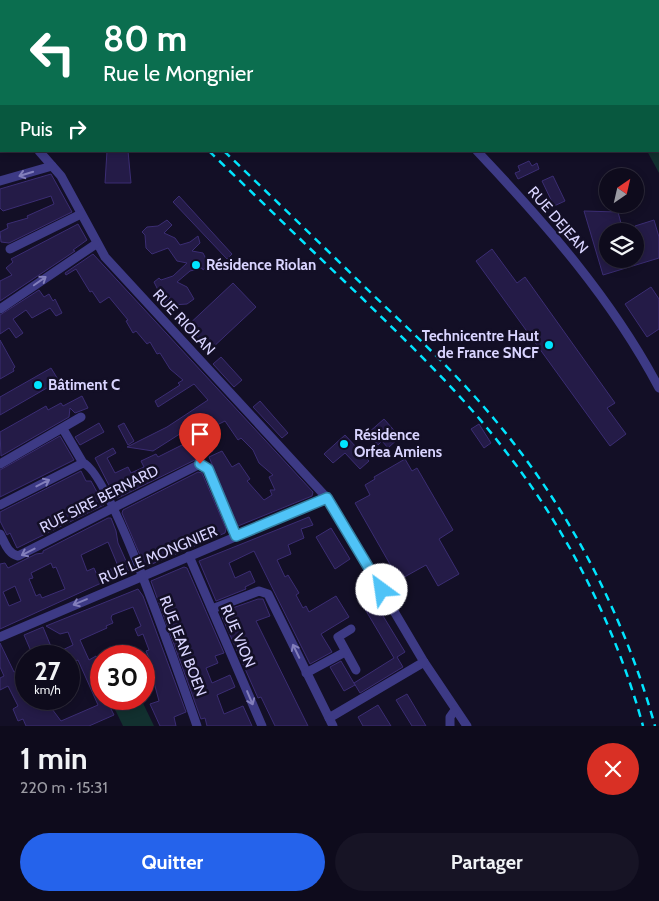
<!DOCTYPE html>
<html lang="fr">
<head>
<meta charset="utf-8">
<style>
	body { margin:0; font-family:Cabin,sans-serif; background:#171425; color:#f1f3f6; height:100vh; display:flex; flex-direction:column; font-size:19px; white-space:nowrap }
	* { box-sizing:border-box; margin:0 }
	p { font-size:16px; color:#9b9ba3 }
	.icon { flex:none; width:28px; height:28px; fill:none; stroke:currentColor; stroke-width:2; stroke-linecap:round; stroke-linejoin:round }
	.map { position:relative; height:726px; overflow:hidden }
	.panel { display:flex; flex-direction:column; background:#0e0b1c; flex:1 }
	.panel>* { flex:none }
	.guide { position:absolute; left:0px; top:0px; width:660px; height:152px; box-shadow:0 2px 8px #0003,0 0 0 1px #2e2b3b; background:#0b6e4f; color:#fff; overflow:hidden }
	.needle { width:32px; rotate:34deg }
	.tools { position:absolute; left:599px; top:168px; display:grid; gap:10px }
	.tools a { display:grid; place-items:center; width:45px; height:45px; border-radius:50%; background:#0e0b1c; box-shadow:0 2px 8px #0003,0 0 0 1px #2e2b3b; font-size:25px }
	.speed { position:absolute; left:15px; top:645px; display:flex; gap:10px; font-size:25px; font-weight:700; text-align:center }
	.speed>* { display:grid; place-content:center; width:65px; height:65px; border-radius:50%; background:#0e0b1c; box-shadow:0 2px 8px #0003,0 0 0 1px #2e2b3b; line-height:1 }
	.speed small { font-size:12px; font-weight:400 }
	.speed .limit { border:8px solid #d22; background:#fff; color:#111 }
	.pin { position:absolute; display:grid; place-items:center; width:42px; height:42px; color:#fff; margin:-51px -21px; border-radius:50% 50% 50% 0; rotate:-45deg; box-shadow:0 0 5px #0007 }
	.pin .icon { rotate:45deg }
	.me { position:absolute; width:55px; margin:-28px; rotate:329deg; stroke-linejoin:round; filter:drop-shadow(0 0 4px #0008) }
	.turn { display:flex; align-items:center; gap:18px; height:105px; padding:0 20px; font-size:22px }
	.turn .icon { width:65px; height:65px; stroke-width:2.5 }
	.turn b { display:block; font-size:35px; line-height:42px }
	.then { display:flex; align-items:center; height:48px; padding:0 20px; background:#0003; gap:10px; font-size:19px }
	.round { display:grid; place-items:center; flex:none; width:52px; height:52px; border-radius:26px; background:#171425 }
	.summary { display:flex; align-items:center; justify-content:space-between; height:85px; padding:0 20px }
	h1 { font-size:30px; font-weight:800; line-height:38px }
	.button { display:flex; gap:10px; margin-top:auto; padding:10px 20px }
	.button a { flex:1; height:58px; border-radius:30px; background:#2563eb; color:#fff; font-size:20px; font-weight:800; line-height:58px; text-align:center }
	.button a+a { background:#171425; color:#f1f3f6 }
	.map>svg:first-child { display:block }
	.green { fill:#12302f }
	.building { fill:#241b47; stroke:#3b2d73; fill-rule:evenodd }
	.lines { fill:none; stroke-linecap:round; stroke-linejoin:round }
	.minor { stroke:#3d3a85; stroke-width:9 }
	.rail { stroke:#00e5ff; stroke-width:2.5; stroke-dasharray:8 6; stroke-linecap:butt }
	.oneway { stroke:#837fbc }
	.route-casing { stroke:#337fa1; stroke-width:12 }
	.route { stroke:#4fc3f7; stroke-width:9 }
	.poi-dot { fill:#00e5ff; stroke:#130f26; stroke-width:2 }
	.labels { text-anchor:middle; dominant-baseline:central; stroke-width:5; stroke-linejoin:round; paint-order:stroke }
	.street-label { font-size:15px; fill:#d9d4ff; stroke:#130f26 }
	.poi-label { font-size:15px; font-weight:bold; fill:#d9d4ff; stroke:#130f26; text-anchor:start }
</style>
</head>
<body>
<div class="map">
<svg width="659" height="726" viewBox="0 0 659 726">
	<rect width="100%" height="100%" fill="#130f26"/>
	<g class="green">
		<polygon points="659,113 659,173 647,151 659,151"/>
		<polygon points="110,699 141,699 154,726 123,726"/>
	</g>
	<g class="building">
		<polygon points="107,151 128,151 131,183 105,183"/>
		<polygon points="529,161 532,166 537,163 539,169 518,179 515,173 520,171 518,166"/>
		<polygon points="51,174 72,212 9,243 1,242 0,232 8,228 7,224 28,218 27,216 54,204 51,196 3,211 0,208 0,189"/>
		<polygon points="553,176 565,201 554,206 542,181"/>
		<polygon points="179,196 232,254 227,259 173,202"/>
		<polygon points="584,211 618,212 623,231 608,231 608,259 635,259 635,226 654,220 659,237 659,258 603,275"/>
		<polygon points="167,220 172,225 164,233 175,238 180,245 190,242 198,236 200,243 192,251 203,253 209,265 203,270 202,268 190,271 177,282 187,287 194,299 187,304 173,305 168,309 163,304 170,298 160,294 154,282 159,278 161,280 173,276 187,263 177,261 168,248 152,254 146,248 145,235 142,232 147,227 158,226"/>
		<polygon points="78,224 87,240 73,250 75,251 0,301 0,281 12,275 6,268 13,262 11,259"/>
		<polygon points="492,249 517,283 525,277 615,403 607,408 626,434 610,446 476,261"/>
		<polygon points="93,254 313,492 312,496 238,526 209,457 222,451 232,467 239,463 250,479 247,481 264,500 272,495 270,490 275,490 269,477 273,475 259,463 253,450 241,438 238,440 225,421 213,427 208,416 153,451 127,447 167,427 208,400 194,384 158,407 155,401 180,385 178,383 183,380 170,369 160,353 157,354 150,342 147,344 136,331 133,333 126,321 128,320 109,297 100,303 92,291 90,292 76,269 66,275 65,273"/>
		<polygon points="233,283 256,307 210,350 192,331 190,333 185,328"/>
		<polygon points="651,287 659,299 659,329 647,337 625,304"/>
		<polygon points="39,290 44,297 49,294 53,301 55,299 62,313 56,316 50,308 32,318 26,310 13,319 23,333 16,338 9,328 0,334 0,315"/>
		<polygon points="0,340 15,367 13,369 14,371 0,379"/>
		<polygon points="221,357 242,380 234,387 213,364"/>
		<polygon points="51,368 59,381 0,415 0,397"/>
		<polygon points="82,396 88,408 75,413 70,408 69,417 1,456 0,432 46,406 48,410 61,403 63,406"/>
		<polygon points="260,401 288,433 282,438 253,407"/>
		<polygon points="384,419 400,437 388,448 382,441 378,445 368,433"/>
		<polygon points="99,423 104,432 80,445 75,437"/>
		<polygon points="124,423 134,441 128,445 118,426"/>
		<polygon points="479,424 491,443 484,448 471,429"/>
		<polygon points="345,435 369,461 360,469 345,453 333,463 324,454"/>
		<polygon points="60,436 74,460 0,497 0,470"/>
		<polygon points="196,438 200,446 209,443 213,451 118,498 115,497 95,458 113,448 116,453 107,458 115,473 128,467 131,473 144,467 141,461 156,454 158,457"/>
		<polygon points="405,459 412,471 417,468 453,530 439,539 459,574 438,586 426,565 399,580 355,503 370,495 365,485 375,479 374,477"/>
		<polygon points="81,471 86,481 91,481 104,505 17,548 10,533 7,535 0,521 0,512"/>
		<polygon points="198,472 202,473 226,529 225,533 145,567 122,513 123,510"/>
		<polygon points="309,517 313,525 301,529 304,538 288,545 291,554 277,560 285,577 288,575 299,593 296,595 303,608 306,606 309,612 336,596 349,617 321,634 332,652 310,664 254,551 229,563 235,578 250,571 255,582 245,587 246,589 216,601 199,561"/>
		<path d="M108,518H111L116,531L118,543L130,570L0,629V564L5,563L8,568L36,554L43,553V551ZM108,542L118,566L97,575L94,568L87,571L81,555ZM51,563L53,568L56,567L65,589L42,598L40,594L36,596L29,579L33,578L31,573ZM15,586L21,601L9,606L3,592Z"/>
		<polygon points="331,528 350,559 335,569 316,537"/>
		<polygon points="184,567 187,568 224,653 215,656 218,663 206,668 212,683 230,675 235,687 217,695 224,714 243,706 252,726 207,726 205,718 201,719 151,581"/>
		<polygon points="366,588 405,652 397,657 403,667 360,693 354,683 394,658 356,594"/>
		<polygon points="138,589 143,596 186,712 174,717 176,726 160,726 150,704 159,701 152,675 153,668 146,651 149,650 143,634 138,636 135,629 141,626 133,607 112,615 111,618 113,623 106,626 107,628 80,640 89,660 96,656 101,667 101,699 106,699 114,715 89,726 26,726 23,719 18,721 13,709 18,706 8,686 0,690 0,678 4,676 0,667 0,643 14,672 26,666 26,699 41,699 37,705 52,709 61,721 98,705 78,660 69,664 69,656 33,656 24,635 43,627 54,654 73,645 68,632 60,634 46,626"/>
		<polygon points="258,599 263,599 270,616 256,621 308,726 275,726 261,697 258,698 222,617 224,611"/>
		<polygon points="341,661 355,685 344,691 330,667"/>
		<polygon points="407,694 413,704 426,726 412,726 396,700"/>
		<polygon points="378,705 391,726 363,726 358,717"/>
	</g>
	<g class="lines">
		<g class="minor">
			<polyline points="325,0 326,1"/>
			<polyline points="633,0 634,1"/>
			<polyline points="659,76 659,77"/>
			<polyline points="0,109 1,110"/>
			<polyline points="39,151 61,176 105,257 327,498 424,662 467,726"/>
			<path d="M477,151C546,224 612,299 659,388"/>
			<polyline points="0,181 52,166"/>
			<polyline points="10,249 81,214"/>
			<polyline points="0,309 96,244"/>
			<polyline points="63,429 83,463"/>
			<polyline points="0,464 81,417"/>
			<path d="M0,505L83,463C110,471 184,689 197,726"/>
			<path d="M0,534C5,543 8,554 18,556L200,464L207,469L236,536"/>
			<polyline points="189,556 262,726"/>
			<polyline points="212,609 259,591 268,594 333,726"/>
			<polyline points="351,629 338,637 356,670"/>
			<polyline points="0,637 327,498"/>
			<polyline points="306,673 345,652"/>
			<polyline points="329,718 424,662"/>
			<polyline points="450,726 450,717 455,710"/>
		</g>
		<g class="rail">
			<polyline points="43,0 45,1"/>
			<polyline points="64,0 66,1"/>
			<path d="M209,151C260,200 310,249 361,297C411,346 461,393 503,448C567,529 616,627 643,726"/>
			<path d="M224,151C273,198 322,245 371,293C414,334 457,374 495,420C569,508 624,615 655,726"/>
		</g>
	</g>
	<defs><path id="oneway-shaft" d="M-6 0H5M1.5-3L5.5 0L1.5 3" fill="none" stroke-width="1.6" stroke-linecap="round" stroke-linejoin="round" transform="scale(1.25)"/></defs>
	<g class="oneway">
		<use href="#oneway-shaft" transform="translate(26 174) rotate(163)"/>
		<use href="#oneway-shaft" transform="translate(40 281) rotate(-35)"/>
		<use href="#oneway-shaft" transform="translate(43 483) rotate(-27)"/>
		<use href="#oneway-shaft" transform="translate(28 552) rotate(153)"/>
		<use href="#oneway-shaft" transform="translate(80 602) rotate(157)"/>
		<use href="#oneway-shaft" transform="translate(296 651) rotate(-116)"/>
		<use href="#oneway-shaft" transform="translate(250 698) rotate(67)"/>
	</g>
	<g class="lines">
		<defs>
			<polyline id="route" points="200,464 208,469 236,536 327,498 382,590"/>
		</defs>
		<use href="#route" class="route-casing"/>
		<use href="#route" class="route"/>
	</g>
	<g class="poi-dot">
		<circle cx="196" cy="265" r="5"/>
		<circle cx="549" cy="345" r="5"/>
		<circle cx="38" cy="385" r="5"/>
		<circle cx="344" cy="444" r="5"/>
	</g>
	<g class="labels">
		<g class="street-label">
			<text transform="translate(558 220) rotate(49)">RUE DEJEAN</text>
			<text transform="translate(184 322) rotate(47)">RUE RIOLAN</text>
			<text transform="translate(99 499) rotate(-27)">RUE SIRE BERNARD</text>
			<text transform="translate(158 555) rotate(-23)">RUE LE MONGNIER</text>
			<text transform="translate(238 636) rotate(67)">RUE VION</text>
			<text transform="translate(183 646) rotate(69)">RUE JEAN BOEN</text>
		</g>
		<g class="poi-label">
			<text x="206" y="265">Résidence Riolan</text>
			<text x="539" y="336" text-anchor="end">Technicentre Haut<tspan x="539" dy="17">de France SNCF</tspan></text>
			<text x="48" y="385">Bâtiment C</text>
			<text x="354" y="435">Résidence<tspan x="354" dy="17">Orfea Amiens</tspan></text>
		</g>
	</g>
</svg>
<div class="tools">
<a><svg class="needle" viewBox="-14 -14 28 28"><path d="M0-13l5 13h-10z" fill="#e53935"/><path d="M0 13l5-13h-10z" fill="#9b9ba3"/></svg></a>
<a><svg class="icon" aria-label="layers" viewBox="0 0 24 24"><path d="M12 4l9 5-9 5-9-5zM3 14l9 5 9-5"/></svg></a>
</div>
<div class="speed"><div>27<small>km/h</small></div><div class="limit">30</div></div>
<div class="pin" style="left:200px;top:464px;background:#d93025"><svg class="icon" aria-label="arrive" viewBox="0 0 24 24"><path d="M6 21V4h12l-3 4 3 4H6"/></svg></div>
<svg class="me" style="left:382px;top:590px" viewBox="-20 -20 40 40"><circle r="19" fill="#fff"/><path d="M0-13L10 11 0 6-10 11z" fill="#4fc3f7"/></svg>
<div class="guide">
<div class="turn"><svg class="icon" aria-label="left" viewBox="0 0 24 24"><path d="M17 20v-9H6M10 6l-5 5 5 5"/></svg><div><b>80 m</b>Rue le Mongnier</div></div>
<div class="then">Puis<svg class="icon" aria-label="right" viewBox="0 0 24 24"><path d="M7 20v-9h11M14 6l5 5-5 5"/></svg></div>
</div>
</div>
<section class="panel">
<div class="summary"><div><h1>1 min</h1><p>220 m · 15:31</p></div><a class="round" style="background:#d93025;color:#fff"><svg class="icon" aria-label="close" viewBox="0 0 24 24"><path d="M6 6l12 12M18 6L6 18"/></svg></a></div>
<div class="button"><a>Quitter</a><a>Partager</a></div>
</section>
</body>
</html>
